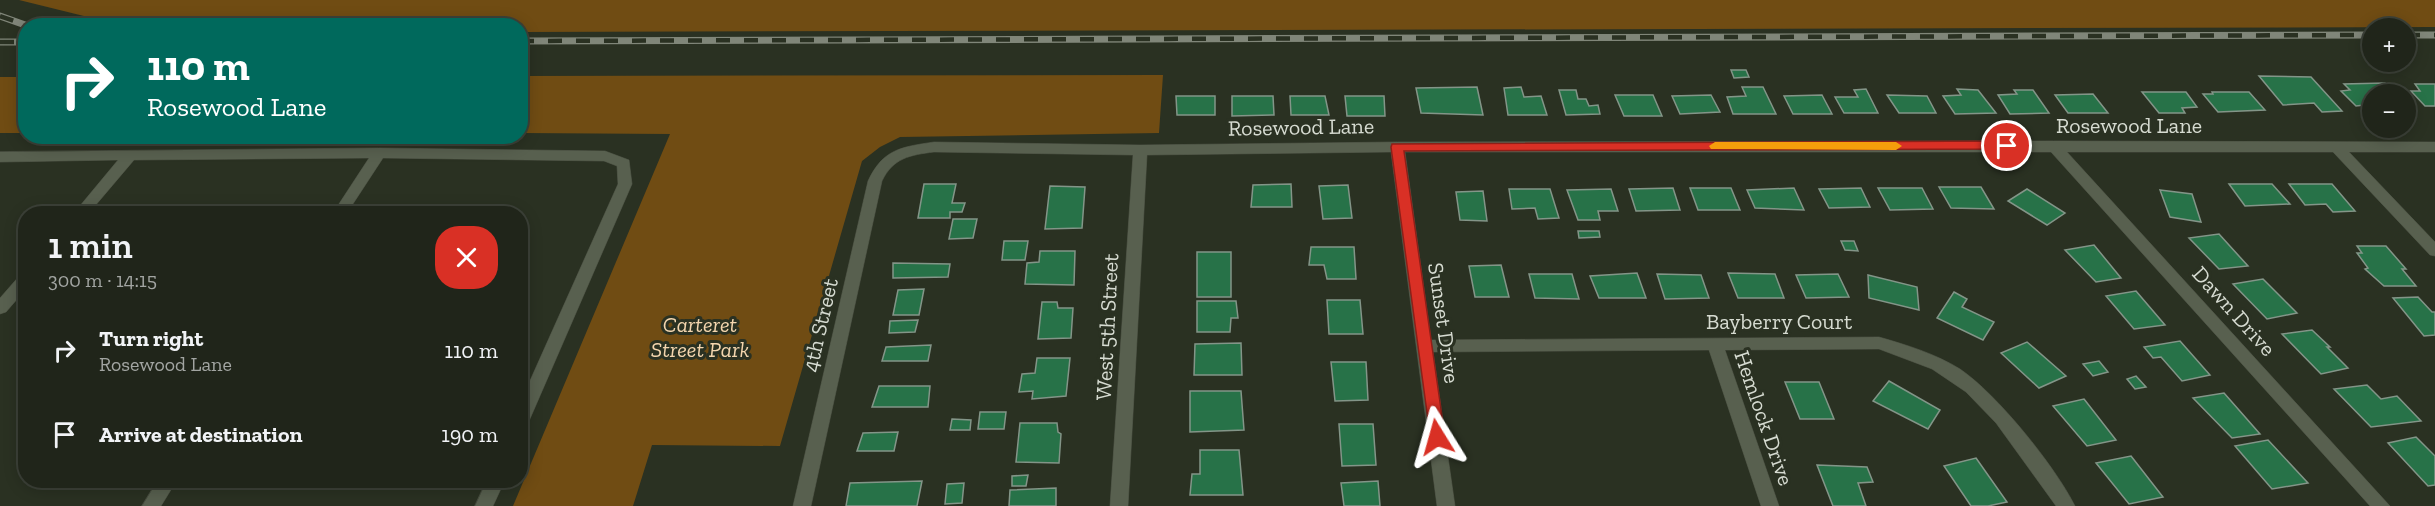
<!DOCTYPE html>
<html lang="en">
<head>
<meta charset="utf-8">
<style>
	body { margin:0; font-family:"Zilla Slab",serif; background:#2d3127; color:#f1f3f6; height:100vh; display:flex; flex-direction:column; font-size:22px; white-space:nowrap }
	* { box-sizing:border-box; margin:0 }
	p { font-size:20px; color:#a2a5a2 }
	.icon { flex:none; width:33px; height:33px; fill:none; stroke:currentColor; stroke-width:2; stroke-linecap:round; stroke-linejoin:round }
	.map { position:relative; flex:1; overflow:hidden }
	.sheet { position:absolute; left:18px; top:206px; width:510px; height:282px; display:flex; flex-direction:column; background:#20251a; border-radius:24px; box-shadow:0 3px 15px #0003,0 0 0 2px #3d4239 }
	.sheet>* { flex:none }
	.banner { position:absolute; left:18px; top:18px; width:510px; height:126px; border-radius:24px; box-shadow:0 3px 15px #0003,0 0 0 2px #3d4239; background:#00695c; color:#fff; overflow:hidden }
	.controls { position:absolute; left:2362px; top:18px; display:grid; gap:12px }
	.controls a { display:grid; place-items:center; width:54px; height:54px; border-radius:50%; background:#20251a; box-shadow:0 3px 15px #0003,0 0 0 2px #3d4239; font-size:30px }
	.pin { position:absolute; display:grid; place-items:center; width:51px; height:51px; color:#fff; margin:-26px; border:3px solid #fff; border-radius:50%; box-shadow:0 2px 6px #0007 }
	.me { position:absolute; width:66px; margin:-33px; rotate:352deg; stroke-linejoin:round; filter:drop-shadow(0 0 4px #0008) }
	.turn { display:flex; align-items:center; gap:21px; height:126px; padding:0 30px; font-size:27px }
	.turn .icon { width:78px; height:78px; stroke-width:2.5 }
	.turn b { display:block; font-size:42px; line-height:51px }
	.round { display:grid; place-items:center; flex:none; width:63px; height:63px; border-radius:24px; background:#2d3127 }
	.headline { display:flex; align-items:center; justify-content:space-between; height:102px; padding:0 30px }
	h1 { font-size:36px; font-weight:600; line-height:45px }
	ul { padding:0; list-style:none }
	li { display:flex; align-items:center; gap:18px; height:84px; padding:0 30px }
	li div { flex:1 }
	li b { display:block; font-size:22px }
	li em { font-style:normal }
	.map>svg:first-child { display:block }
	.green { fill:#704c13 }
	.building { fill:#277248; stroke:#839588; stroke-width:1.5 }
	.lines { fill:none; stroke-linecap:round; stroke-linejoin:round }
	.minor-casing { stroke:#464b3e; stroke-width:1 }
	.minor { fill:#58604f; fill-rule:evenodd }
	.rail-casing { stroke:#808679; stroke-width:7 }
	.rail { stroke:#2a3122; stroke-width:4.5; stroke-dasharray:14; stroke-linecap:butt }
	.route { fill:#d93025; stroke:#8d1f18; stroke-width:1.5 }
	.slow { fill:#f59e0b }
	.labels { text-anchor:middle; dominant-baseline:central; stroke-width:6; stroke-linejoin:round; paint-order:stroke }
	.street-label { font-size:22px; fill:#d6dbd1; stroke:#2a3122 }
	.park-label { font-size:22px; font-style:italic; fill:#f4d6ae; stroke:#2a3122 }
</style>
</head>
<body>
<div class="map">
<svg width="2435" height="506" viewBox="0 0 2435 506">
	<rect width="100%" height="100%" fill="#2a3122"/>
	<g class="green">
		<polygon points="19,0 2435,0 2435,27 521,32 520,26 183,25 96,19"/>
		<polygon points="1163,75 1159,133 900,137 880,147 862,161 780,446 652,445 633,506 513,506 670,134 521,133 521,76"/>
		<rect x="0" y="77" width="25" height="56"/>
	</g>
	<g class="building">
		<polygon points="1731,70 1746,70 1749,77 1734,78"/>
		<polygon points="2259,76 2311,77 2342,111 2322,112 2314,103 2283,105"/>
		<polygon points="2385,83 2396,94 2373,94 2373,104 2356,106 2341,91 2350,90 2344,84"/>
		<polygon points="2415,84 2435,84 2435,106 2425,106 2411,91 2420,91"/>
		<polygon points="1477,87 1483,115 1421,113 1416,88"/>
		<polygon points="1521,87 1524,97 1541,96 1547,115 1508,115 1504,88"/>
		<polygon points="1742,87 1763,87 1776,114 1733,114 1727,97 1746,96"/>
		<polygon points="1866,89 1878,113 1844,113 1835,97 1858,97 1854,90"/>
		<polygon points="1957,89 1978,90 1996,113 1955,114 1943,96 1961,95"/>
		<polygon points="1559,90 1576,90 1578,99 1586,99 1589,106 1598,105 1600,114 1566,115"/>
		<polygon points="2014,90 2033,90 2049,113 2010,114 1998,95 2017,94"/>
		<polygon points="2142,92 2186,92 2197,107 2182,108 2185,113 2159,113"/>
		<polygon points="2212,92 2249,92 2265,110 2218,112 2203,94 2213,94"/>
		<polygon points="2093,94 2108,113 2068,113 2055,95"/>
		<polygon points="1615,95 1653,95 1662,116 1624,116"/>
		<polygon points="1711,95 1720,112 1680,114 1672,96"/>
		<polygon points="1822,95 1832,114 1793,114 1784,96"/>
		<polygon points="1887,95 1927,96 1936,113 1899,113"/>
		<polygon points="1176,96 1215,96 1215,115 1177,115"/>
		<polygon points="1232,96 1273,96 1274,115 1232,116"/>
		<polygon points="1290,96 1325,96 1329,115 1291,115"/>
		<polygon points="1345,96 1384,96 1385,116 1347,116"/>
		<polygon points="924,184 956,184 952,203 965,203 962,212 950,212 950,218 918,218"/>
		<polygon points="1291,184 1292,207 1251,207 1253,185"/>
		<polygon points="2229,184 2272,184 2290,204 2245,206"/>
		<polygon points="2289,184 2332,184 2355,211 2333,212 2326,204 2305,205"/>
		<polygon points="1348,185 1352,218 1323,219 1319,186"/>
		<polygon points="1050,186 1085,187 1082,228 1045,229"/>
		<polygon points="1939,187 1981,187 1994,209 1951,208"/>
		<polygon points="1673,188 1680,210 1636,211 1629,189"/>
		<polygon points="1690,188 1731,188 1740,210 1698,210"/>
		<polygon points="1794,188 1804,210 1755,208 1747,190"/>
		<polygon points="1861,188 1870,207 1829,208 1819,189"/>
		<polygon points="1878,188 1922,188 1933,209 1890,210"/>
		<polygon points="1509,189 1550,189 1559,218 1538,219 1535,208 1512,209"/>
		<polygon points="1611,189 1618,211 1598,211 1600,220 1578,220 1567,190"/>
		<polygon points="2027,189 2065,213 2047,225 2008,201"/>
		<polygon points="2160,190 2192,194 2201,222 2170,217"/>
		<polygon points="1483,191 1487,221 1460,220 1456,192"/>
		<polygon points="953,219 977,219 973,238 949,239"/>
		<polygon points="1578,231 1599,231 1600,237 1579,238"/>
		<polygon points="2219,234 2248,266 2219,269 2189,238"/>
		<polygon points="1004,241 1028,241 1025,260 1002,260"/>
		<polygon points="1841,241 1854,241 1858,251 1845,250"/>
		<polygon points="2094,245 2121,278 2096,282 2065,250"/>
		<polygon points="2357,246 2386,246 2406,269 2402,269 2416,286 2384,286 2365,269 2368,268 2357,253 2362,253"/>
		<polygon points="1311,247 1354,247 1356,279 1327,279 1324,265 1309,265"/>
		<polygon points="1040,251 1075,251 1074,285 1025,284 1027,263 1039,262"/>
		<rect x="1197" y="252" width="34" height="45"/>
		<polygon points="893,263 950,264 948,277 893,278"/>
		<polygon points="1501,265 1509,297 1475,297 1469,266"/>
		<polygon points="1637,273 1646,298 1599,298 1590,276"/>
		<polygon points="1728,273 1775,274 1784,298 1738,298"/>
		<polygon points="1529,274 1572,274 1579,299 1535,298"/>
		<polygon points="1657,274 1701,275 1709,298 1665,299"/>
		<polygon points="1838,274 1849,297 1806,298 1796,275"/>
		<polygon points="1868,275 1917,287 1919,310 1869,298"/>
		<polygon points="2263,279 2297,313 2267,319 2233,284"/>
		<polygon points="924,289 919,315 893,315 898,290"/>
		<polygon points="2136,291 2165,325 2134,329 2106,296"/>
		<polygon points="1954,292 1967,299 1962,307 1994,322 1983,340 1937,318"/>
		<polygon points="2418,297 2432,312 2435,312 2435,335 2424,336 2393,298"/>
		<polygon points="1327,300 1360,300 1363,334 1329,334"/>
		<polygon points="1197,301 1236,301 1238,318 1231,318 1230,332 1197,332"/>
		<polygon points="1042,302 1057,302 1058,308 1073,308 1071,338 1038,339"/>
		<polygon points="918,320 915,332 889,333 890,321"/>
		<polygon points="2312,330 2330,347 2327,347 2348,368 2321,374 2282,334"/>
		<polygon points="2180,341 2210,375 2182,381 2161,357 2153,358 2144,347"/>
		<polygon points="2027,342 2066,376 2039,388 2001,353"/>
		<polygon points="1241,343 1242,375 1194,375 1195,344"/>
		<polygon points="931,345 928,361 882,361 886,347"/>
		<polygon points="1037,358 1070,358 1066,396 1032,399 1033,391 1019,392 1022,374 1035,373"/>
		<polygon points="2099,361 2108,372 2093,376 2083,364"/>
		<polygon points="1331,362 1366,362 1368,400 1335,401"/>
		<polygon points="2136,376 2146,387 2135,389 2127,379"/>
		<polygon points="1889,381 1940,410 1928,429 1873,401"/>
		<polygon points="1785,382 1819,382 1834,419 1800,419"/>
		<polygon points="2367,385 2381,399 2397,396 2421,421 2371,427 2334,389"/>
		<polygon points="879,386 930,386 928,407 872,407"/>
		<polygon points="1190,391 1241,391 1244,430 1190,432"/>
		<polygon points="2224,393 2260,434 2232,438 2193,398"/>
		<polygon points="2084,399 2116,440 2087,446 2053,406"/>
		<polygon points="980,412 1006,412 1004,429 978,429"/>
		<polygon points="952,419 971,420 970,430 950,430"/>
		<polygon points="1020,423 1057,423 1058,432 1061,434 1059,463 1016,462"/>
		<polygon points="1339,424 1373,424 1376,465 1342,466"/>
		<polygon points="898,432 894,451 857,451 863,433"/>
		<polygon points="2416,437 2435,456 2435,485 2428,486 2388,443"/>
		<polygon points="2268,440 2308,483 2272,489 2235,446"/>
		<polygon points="1200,450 1239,450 1243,495 1190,495 1192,474 1200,474"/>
		<polygon points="2131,456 2163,497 2129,504 2096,463"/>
		<polygon points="1976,458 2007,502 1988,506 1971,506 1944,466"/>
		<polygon points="1817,465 1867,467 1873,482 1858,483 1866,506 1833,506"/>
		<polygon points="1028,475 1026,486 1012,486 1012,476"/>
		<polygon points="922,481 917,506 846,506 850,483"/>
		<polygon points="1378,481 1380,506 1344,506 1341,483"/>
		<polygon points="964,483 962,503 945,504 947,484"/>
		<polygon points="1056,488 1056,506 1009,506 1010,490"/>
	</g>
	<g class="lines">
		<defs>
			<g id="minor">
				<path d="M2054,141L2435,142V152H2349L2435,242V256L2430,255L2333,152H2067L2390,506H2370L2051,152H1405L1431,340L1879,337C1907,345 1936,354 1960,369C1997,394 2055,466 2075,506H2056L1996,423L1966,392L1932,369L1879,349L1725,350L1779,506H1761L1709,350L1433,352L1455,506H1437L1391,152L1147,155L1128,506H1110L1133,155L934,152C910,155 893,158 882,181L811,506H793L868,181C883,149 901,147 934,142L1140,145L1397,142Z"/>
				<polygon points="379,148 605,151 629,160 632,184 526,428 520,430 520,403 618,184 617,166 604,161 383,158 347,213 333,213 369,158 134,160 89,213 74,213 118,160 0,162 0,152"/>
				<polygon points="26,273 26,289 6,312 0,314 0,298 21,274"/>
				<polygon points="158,480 177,480 161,506 142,506"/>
				<polygon points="487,480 505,480 493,506 475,506"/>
			</g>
		</defs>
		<use href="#minor" class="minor-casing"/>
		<use href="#minor" class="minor"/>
		<defs>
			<g id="rail">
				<polyline points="0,16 28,26"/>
				<polyline points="2406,35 2435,35"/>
				<polyline points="520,41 2373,35"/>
				<polyline points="0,42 26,42"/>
			</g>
		</defs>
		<use href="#rail" class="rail-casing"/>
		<use href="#rail" class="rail"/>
	</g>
	<polygon class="route" points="2007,141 2013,146 2012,149 1404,151 1445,437 1442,442 1437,444 1431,442 1391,147 1392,144"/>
	<polygon class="slow" points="1715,142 1896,142 1902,146 1896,150 1711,149 1709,146"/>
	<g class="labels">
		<g class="street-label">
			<text x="2129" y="125">Rosewood Lane</text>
			<text transform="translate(1301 127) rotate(-1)">Rosewood Lane</text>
			<text transform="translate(2234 311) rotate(48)">Dawn Drive</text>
			<text x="1779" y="321">Bayberry Court</text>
			<text transform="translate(1444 323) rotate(82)">Sunset Drive</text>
			<text transform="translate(820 325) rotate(-77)">4th Street</text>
			<text transform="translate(1107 327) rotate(-87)">West 5th Street</text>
			<text transform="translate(1764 418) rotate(71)">Hemlock Drive</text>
		</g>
		<g class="park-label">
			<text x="700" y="324">Carteret<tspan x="700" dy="25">Street Park</tspan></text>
		</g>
	</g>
</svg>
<div class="controls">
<a>+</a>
<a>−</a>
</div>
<div class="pin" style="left:2007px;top:146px;background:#d93025"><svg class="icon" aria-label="arrive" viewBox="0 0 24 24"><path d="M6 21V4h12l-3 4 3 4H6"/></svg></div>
<svg class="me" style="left:1437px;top:437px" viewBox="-20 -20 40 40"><path d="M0-17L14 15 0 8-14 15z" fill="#d93025" stroke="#fff" stroke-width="4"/></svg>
<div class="banner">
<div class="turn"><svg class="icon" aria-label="right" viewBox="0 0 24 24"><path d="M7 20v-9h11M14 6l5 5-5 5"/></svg><div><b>110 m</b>Rosewood Lane</div></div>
</div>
<section class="sheet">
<div class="headline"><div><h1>1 min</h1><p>300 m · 14:15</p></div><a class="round" style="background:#d93025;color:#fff"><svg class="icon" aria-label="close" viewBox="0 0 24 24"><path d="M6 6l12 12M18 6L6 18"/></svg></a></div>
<ul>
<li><svg class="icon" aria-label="right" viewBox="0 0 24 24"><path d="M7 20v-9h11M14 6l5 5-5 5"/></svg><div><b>Turn right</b><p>Rosewood Lane</p></div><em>110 m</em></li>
<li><svg class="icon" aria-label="arrive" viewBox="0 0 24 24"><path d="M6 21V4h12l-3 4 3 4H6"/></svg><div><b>Arrive at destination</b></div><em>190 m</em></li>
</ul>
</section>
</div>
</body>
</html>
